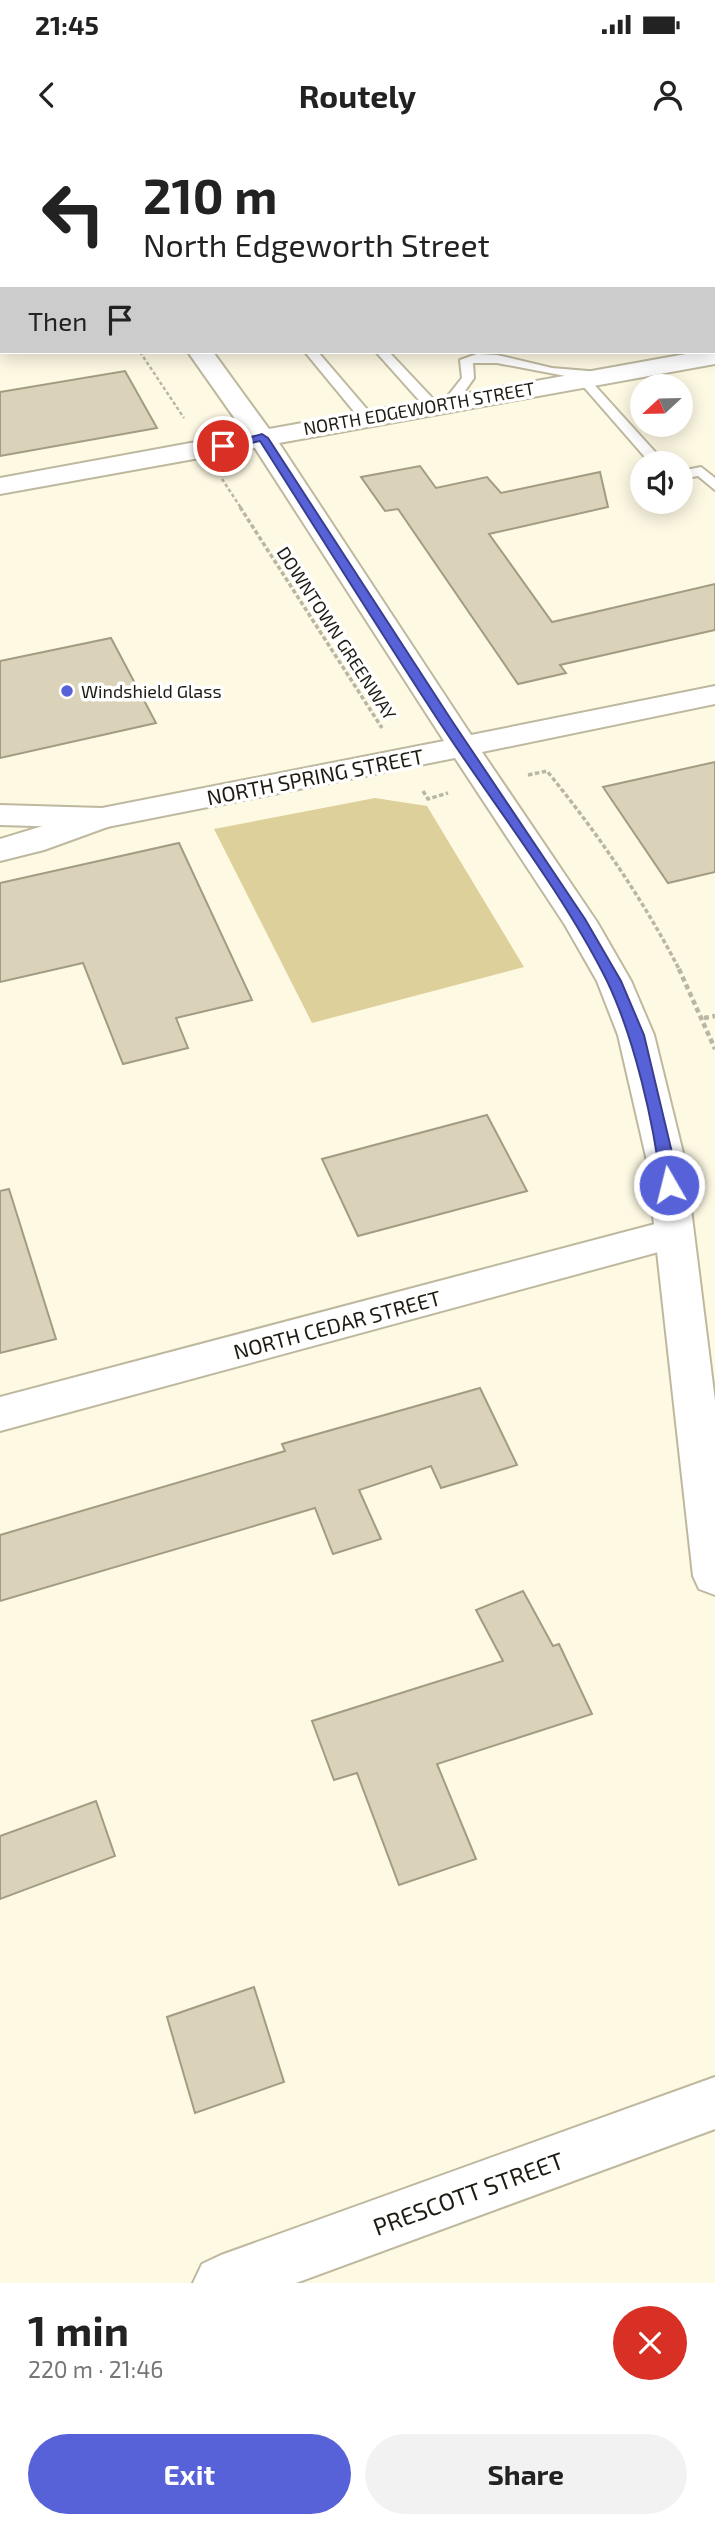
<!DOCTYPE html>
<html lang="en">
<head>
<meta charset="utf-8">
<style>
	body { margin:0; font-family:"Exo 2",sans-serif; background:#f2f2f2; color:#222; height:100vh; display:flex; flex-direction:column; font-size:26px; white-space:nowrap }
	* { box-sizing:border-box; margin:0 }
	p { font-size:23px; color:#767676 }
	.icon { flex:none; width:38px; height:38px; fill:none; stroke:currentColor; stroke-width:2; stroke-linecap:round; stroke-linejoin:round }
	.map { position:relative; height:2143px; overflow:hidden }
	.drawer { display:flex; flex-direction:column; background:#fff; flex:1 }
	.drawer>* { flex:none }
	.hud { position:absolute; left:0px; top:0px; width:716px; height:214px; box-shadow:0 4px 18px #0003; background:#fff; color:#222; overflow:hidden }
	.needle { width:46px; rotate:248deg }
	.controls { position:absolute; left:630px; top:234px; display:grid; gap:14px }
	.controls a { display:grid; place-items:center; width:63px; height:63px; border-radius:50%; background:#fff; box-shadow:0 4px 18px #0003; font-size:35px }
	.pin { position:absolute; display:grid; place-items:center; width:60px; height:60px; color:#fff; margin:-30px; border:4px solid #fff; border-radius:50%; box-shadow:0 2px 7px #0007 }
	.me { position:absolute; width:77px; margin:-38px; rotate:352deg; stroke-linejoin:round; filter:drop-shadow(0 0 5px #0008) }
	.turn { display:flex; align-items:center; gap:24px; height:147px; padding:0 28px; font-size:32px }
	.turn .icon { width:91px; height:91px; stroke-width:2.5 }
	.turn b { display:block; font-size:49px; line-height:60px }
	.then { display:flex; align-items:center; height:66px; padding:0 28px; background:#0003; gap:14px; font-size:26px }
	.round { display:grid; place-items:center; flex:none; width:74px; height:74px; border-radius:37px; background:#f2f2f2 }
	.summary { display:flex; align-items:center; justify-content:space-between; height:119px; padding:0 28px }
	h1 { font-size:42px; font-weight:700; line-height:52px }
	.action { display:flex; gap:14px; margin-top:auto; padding:14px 28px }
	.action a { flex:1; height:80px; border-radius:42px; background:#5761d8; color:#fff; font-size:28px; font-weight:700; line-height:80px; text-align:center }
	.action a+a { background:#f2f2f2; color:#222 }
	.status { display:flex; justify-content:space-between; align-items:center; height:49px; padding:0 35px; background:#fff; direction:ltr }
	.status svg { height:19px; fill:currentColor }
	header { display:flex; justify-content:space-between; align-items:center; height:91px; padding:0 28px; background:#fff; font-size:32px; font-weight:700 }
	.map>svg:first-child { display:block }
	.green { fill:#ded09a }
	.building { fill:#dad3b9; stroke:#a29c83; stroke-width:2 }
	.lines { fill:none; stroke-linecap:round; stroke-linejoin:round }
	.lane-casing { stroke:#beb89e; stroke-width:4 }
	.street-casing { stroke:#beb89e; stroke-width:4 }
	.primary-casing { stroke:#beb89e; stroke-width:4 }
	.path-far2 { stroke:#bab6a4; stroke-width:2.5; stroke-dasharray:3.5 2.5; stroke-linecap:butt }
	.path-far1 { stroke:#bab6a4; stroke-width:3.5; stroke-dasharray:4.5 2.5; stroke-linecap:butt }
	.path { stroke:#bab6a4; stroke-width:4.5; stroke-dasharray:5 3.5; stroke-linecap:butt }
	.lane { fill:#fff; fill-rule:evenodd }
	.street { fill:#fff; fill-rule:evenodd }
	.primary { fill:#fff; fill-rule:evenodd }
	.route { fill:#5761d8; stroke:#393f8c; stroke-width:2 }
	.poi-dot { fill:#5761d8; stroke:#fff; stroke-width:2.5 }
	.labels { text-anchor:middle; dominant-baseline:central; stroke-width:7; stroke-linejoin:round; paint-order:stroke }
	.far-street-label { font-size:18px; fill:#1e1c12; stroke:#fff }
	.far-poi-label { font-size:18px; fill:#1e1c12; stroke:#fff; text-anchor:start }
	.street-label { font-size:21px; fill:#1e1c12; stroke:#fff }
	.near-street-label { font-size:24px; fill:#1e1c12; stroke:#fff }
</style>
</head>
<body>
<div class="status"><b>21:45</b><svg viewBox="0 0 49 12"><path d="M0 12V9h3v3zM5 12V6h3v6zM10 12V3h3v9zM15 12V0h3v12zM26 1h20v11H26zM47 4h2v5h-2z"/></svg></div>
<header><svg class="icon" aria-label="back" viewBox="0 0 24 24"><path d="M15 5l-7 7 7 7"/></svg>Routely<svg class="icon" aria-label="person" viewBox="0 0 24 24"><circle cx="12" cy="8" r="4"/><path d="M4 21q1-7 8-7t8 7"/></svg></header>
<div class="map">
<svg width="715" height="2143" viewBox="0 0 715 2143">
	<rect width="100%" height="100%" fill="#fef9e3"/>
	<polygon class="green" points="375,658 427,666 524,827 312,883 214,689"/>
	<g class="building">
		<polygon points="125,231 157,288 0,316 0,252"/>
		<polygon points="420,326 436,348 487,337 501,353 600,332 608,367 489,394 552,482 715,444 715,490 560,525 566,533 518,544 398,369 385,371 361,337"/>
		<polygon points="111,498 156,583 0,618 0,521"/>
		<polygon points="715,622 715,732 668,743 603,647"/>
		<polygon points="179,703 252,860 176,878 188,908 123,924 83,823 0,842 0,743"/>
		<polygon points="487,975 527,1051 358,1096 322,1019"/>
		<polygon points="9,1049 56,1199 0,1213 0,1051"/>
		<polygon points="480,1248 517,1325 441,1348 431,1326 359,1350 381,1399 333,1414 315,1368 0,1461 0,1395 285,1311 282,1304"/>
		<polygon points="523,1451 553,1506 559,1504 592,1574 437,1624 476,1719 399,1745 357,1633 334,1640 312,1581 503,1521 476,1470"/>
		<polygon points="96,1661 115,1716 0,1759 0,1696"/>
		<polygon points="254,1847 284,1942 195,1973 167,1877"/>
	</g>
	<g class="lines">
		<defs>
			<g id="lane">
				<polygon points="305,212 318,212 371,274 371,280 361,280"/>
				<polygon points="376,212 389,212 436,262 436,268 426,268"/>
				<polygon points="477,214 497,215 552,228 600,232 600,238 589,239 666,324 651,324 576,238 497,223 473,223 474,238 455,265 445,265 443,262 462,238 460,220"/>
				<polygon points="701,327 715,338 715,350 698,336 681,339 681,331"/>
			</g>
			<g id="street">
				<polygon points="102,668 113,671 118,678 113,685 44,710 0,721 0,699"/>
				<polygon points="674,1079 688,1084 693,1094 688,1104 0,1291 0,1257"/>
				<polygon points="715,1937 715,1989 296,2143 193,2143 202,2124 221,2115"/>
			</g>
			<g id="primary">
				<polygon points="36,0 58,0 59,2 37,2"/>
				<polygon points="715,208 715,224 279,303 471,595 715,546 715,564 482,612 597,782 631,841 654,895 685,1021 715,1261 715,1455 699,1449 693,1436 647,1021 618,895 597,841 565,785 455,618 102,688 0,685 0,665 102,668 444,601 255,308 0,354 0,338 245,293 188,212 213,212 269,289 697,212 714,212"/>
			</g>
		</defs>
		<use href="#lane" class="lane-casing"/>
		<use href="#street" class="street-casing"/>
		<use href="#primary" class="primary-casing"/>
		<g class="path-far2">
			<polyline points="0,0 2,3"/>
			<polyline points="495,0 497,2"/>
			<polyline points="140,212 184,278"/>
			<polyline points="222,339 241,368"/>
		</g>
		<g class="path-far1">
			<polyline points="240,367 382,588"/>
			<path d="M528,635L547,631C598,694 643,759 680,831"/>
			<polyline points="423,651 428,659 448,653"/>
		</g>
		<g class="path">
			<polyline points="679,829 715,909"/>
			<polyline points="704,878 715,876"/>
		</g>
		<use href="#lane" class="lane"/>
		<use href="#street" class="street"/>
		<use href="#primary" class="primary"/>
	</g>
	<path class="route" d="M262,294L268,298L452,581L585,779L621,841L644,895L674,1021V1049L669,1051L661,1045C654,983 634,897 607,841C562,751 495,667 440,583C379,490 320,395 260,301L223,309L218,306Z"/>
	<circle class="poi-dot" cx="67" cy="551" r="7"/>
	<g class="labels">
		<g class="far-street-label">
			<text transform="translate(419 268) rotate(-10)">NORTH EDGEWORTH STREET</text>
			<text transform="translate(337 493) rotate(57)">DOWNTOWN GREENWAY</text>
		</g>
		<g class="far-poi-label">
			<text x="81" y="551">Windshield Glass</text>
		</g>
		<g class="street-label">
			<text transform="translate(315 636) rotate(-11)">NORTH SPRING STREET</text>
			<text transform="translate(337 1184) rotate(-15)">NORTH CEDAR STREET</text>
		</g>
		<g class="near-street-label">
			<text transform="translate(468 2053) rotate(-20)">PRESCOTT STREET</text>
		</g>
	</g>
</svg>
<div class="controls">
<a><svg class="needle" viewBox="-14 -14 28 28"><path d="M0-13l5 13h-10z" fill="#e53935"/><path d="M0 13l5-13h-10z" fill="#767676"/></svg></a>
<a><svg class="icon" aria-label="sound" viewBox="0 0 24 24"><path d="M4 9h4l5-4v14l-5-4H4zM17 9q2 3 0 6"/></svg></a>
</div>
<div class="pin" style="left:223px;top:306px;background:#d93025"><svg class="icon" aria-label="arrive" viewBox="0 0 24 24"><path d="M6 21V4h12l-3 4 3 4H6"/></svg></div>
<svg class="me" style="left:669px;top:1045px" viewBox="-20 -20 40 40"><circle r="17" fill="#5761d8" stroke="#fff" stroke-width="3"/><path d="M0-11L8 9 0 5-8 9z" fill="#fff"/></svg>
<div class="hud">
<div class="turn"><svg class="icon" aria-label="left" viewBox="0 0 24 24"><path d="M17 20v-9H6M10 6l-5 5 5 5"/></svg><div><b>210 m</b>North Edgeworth Street</div></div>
<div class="then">Then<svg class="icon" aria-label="arrive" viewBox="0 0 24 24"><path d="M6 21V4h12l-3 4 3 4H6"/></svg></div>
</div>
</div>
<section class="drawer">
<div class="summary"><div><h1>1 min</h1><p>220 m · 21:46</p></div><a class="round" style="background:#d93025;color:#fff"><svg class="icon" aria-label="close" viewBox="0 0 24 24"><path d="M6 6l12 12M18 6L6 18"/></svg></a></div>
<div class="action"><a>Exit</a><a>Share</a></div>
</section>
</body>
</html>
